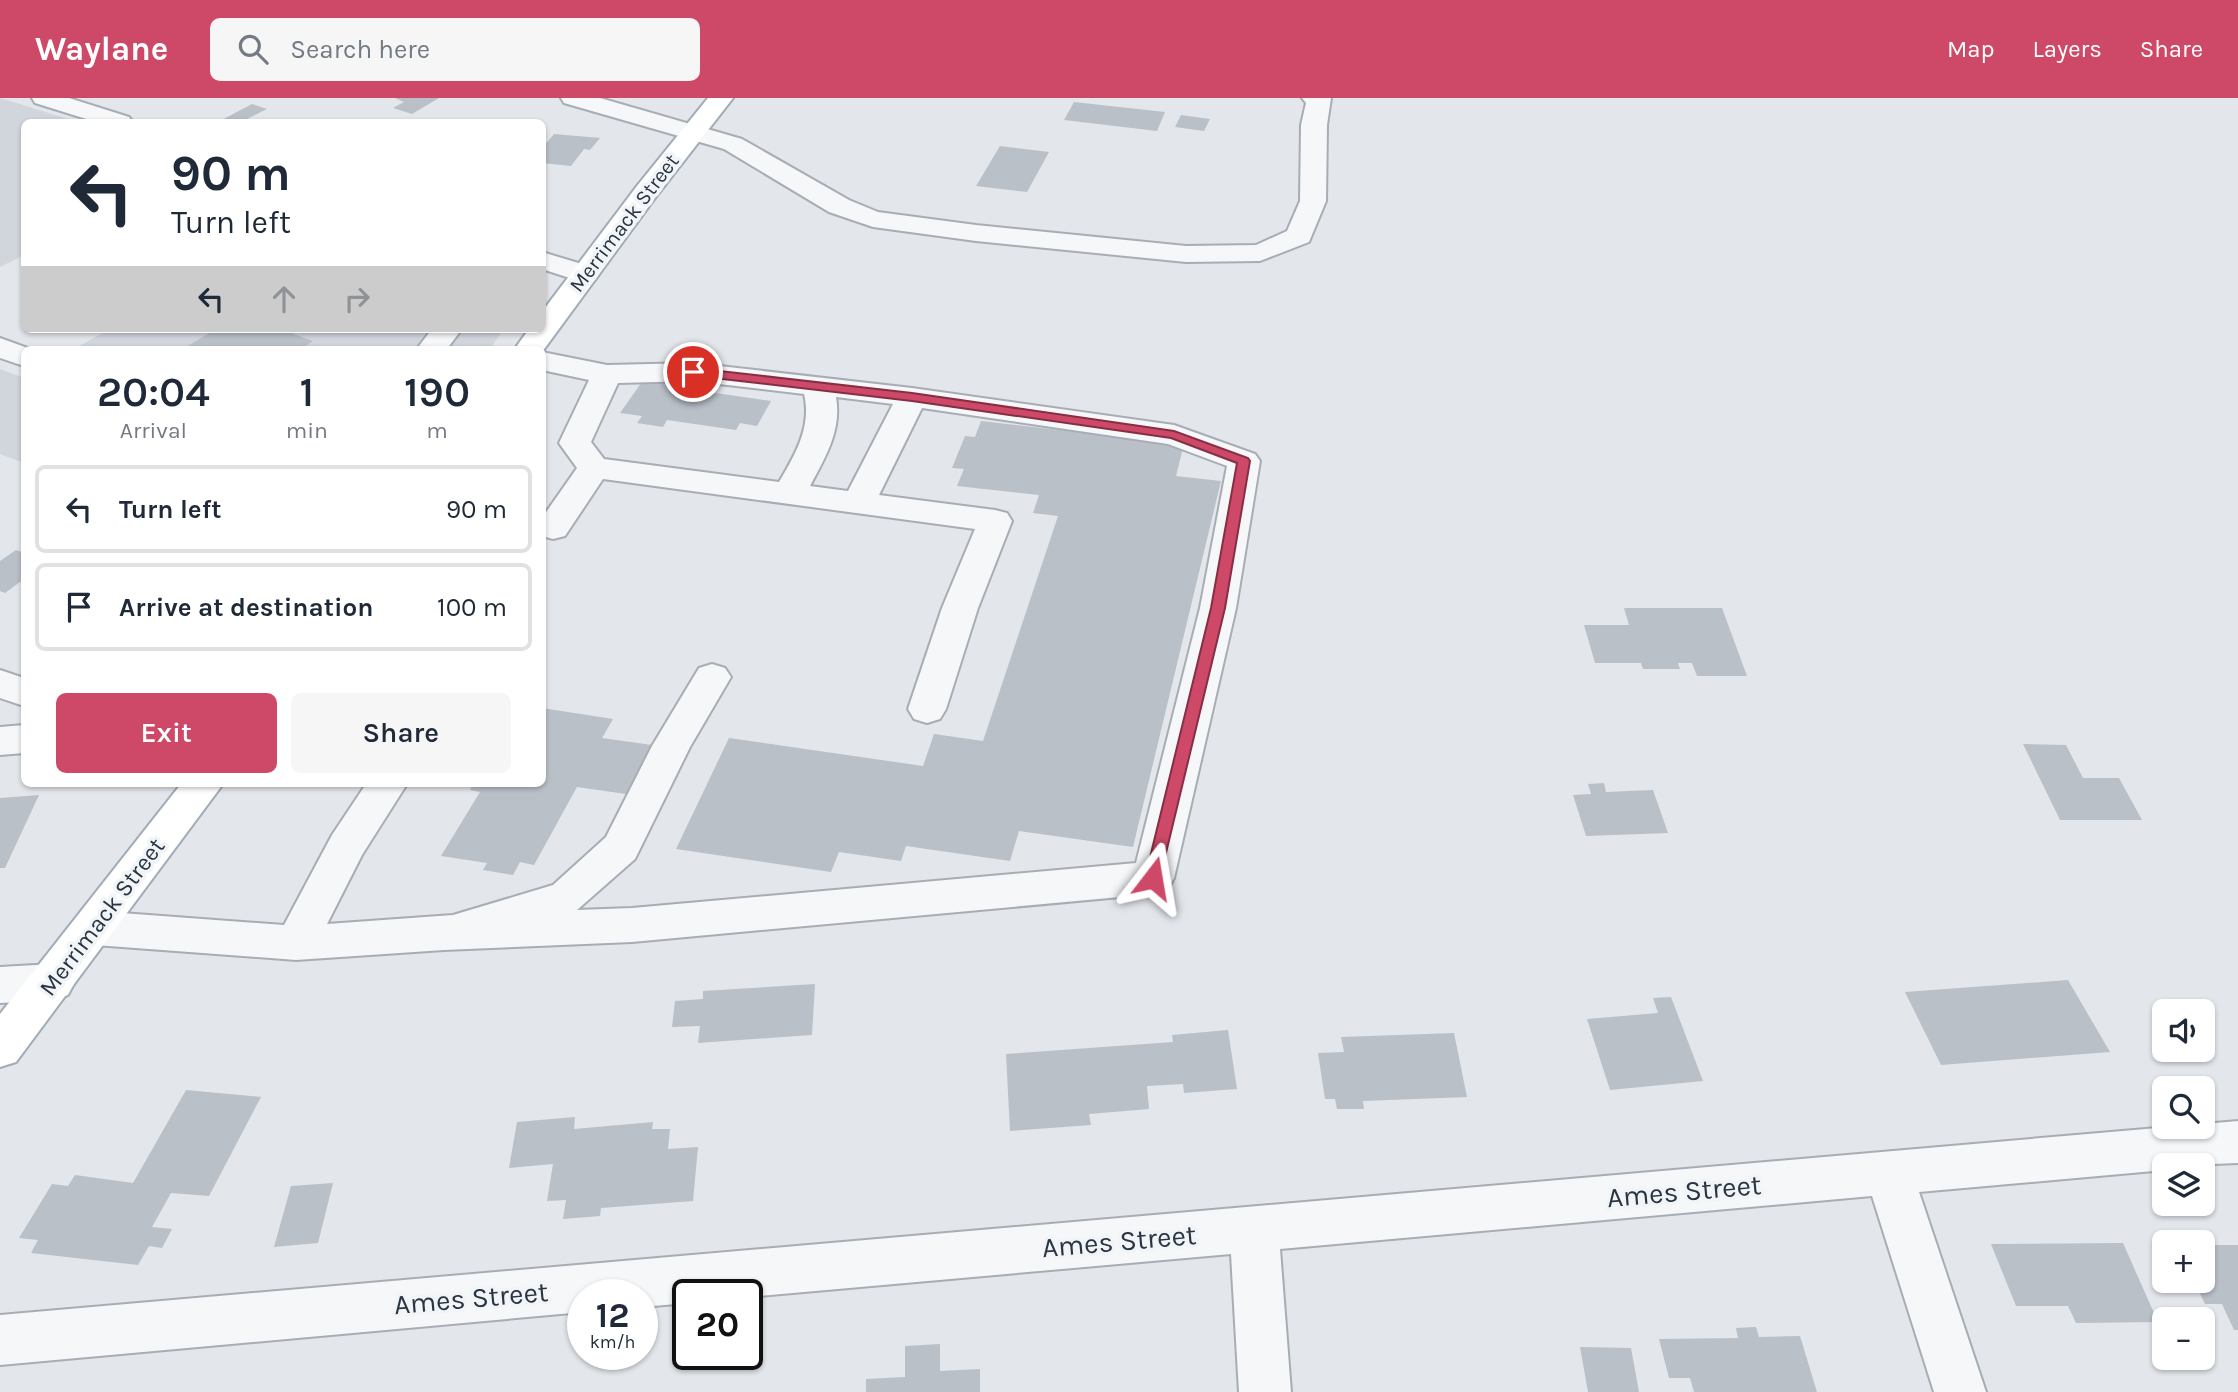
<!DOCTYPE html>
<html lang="en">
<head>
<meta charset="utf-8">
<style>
	body { margin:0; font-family:Karla,sans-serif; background:#f6f6f7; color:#1f2937; height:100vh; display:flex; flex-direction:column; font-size:26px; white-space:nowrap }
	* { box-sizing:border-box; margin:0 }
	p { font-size:23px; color:#747a83 }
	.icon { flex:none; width:38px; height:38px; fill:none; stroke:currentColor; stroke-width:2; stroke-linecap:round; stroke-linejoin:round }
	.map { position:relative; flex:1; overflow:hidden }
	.side { position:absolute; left:21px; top:248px; width:525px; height:441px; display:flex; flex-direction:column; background:#fff; border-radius:10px; box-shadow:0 2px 5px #0004 }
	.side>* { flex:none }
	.guide { position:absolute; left:21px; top:21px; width:525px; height:214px; border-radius:10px; box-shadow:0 2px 5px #0004; background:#fff; color:#1f2937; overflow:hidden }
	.tools { position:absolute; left:2152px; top:901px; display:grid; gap:14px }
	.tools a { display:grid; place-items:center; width:63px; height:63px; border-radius:10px; background:#fff; box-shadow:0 2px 5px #0004; font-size:35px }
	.speed { position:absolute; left:567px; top:1181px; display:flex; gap:14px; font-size:35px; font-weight:700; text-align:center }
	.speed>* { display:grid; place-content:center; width:91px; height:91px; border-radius:50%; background:#fff; box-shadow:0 2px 5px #0004; line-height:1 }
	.speed small { font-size:18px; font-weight:400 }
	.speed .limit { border:4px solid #111; border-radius:10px; background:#fff; color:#111 }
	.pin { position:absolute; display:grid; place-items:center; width:60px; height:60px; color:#fff; margin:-30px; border:4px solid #fff; border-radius:50%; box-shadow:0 2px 7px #0007 }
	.me { position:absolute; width:77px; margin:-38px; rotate:14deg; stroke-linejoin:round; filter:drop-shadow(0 0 5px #0008) }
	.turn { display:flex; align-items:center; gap:24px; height:147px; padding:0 35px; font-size:32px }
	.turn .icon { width:91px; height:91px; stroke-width:2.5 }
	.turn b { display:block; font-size:49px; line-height:60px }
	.lanes { display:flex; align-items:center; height:66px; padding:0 35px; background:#0003; justify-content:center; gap:35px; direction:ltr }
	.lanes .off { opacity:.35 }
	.eta { display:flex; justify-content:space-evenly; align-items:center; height:119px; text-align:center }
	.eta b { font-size:42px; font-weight:600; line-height:49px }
	.primary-button { display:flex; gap:14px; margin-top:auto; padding:14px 35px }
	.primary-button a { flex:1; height:80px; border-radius:10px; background:#ce4968; color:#fff; font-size:28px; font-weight:600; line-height:80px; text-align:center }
	.primary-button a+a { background:#f6f6f7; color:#1f2937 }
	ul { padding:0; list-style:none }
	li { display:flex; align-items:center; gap:21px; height:88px; margin:0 14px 10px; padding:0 21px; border:4px solid #e0e1e3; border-radius:10px }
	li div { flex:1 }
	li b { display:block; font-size:26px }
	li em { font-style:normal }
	header { display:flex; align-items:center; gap:42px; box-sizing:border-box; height:98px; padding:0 35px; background:#ce4968; color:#fff }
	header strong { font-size:33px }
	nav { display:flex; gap:38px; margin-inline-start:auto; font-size:24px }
	.search { width:490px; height:63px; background:#f6f6f7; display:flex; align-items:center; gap:18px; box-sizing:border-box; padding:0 24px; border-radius:10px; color:#747a83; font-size:26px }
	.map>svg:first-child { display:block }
	.built { fill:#d1d6dd }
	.building { fill:#bac0c8 }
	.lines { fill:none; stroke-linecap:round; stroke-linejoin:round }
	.minor-casing { stroke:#a8adb5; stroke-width:4 }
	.major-casing { stroke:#a2acb6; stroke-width:4 }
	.minor { fill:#f5f7f9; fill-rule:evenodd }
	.major { fill:#fff; fill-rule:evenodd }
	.route { fill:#ce4968; stroke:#862f44; stroke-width:2 }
	.labels { text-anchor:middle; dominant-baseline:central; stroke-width:7; stroke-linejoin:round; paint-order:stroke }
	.far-street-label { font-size:21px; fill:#2a3543; stroke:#f2f5f8 }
	.street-label { font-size:24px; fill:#2a3543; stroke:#f2f5f8 }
	.near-street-label { font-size:28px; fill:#2a3543; stroke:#f2f5f8 }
</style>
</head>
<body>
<header>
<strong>Waylane</strong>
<div class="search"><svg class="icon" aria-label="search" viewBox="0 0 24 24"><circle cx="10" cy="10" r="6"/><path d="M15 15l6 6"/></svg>Search here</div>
<nav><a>Map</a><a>Layers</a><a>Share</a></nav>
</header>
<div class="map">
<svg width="2238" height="1294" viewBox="0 0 2238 1294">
	<rect width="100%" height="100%" fill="#e3e6eb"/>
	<g class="built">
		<polygon points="0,0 78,24 24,24 24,157 0,169"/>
		<polygon points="110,231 504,231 489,252 72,252"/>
		<polygon points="0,271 24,280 24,365 0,356"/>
	</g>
	<g class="building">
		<polygon points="395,0 439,0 412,16 393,10 404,4"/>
		<polygon points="1074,4 1165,14 1157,33 1064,22"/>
		<polygon points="252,6 267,11 241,24 218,24"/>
		<polygon points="1181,17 1210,21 1204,33 1175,29"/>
		<polygon points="554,36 600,40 590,52 584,51 571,68 542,65 542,50"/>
		<polygon points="1000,48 1049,54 1027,94 976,88"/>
		<polygon points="216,231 280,231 313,243 300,252 181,252"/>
		<polygon points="644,281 677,285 674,289 771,303 757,328 740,325 736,332 667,322 663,329 637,325 642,318 620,315"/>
		<polygon points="981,323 1184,346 1176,378 1221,383 1133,749 1019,733 1010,763 906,748 901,763 839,754 831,774 676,751 729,640 923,668 934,636 983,643 1058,418 1033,415 1039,397 957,388 964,371 952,370 965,338 975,339"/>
		<polygon points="16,452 24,455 24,481 5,495 0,493 0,463"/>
		<polygon points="1624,510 1722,510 1747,578 1697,578 1692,565 1678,565 1680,571 1643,571 1641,565 1595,565 1584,527 1629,527"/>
		<polygon points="542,610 613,621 602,640 659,648 633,697 577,689 534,767 520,764 513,777 483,772 487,765 441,758 480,694 470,692 473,686 542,686"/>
		<polygon points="2023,646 2066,647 2083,680 2119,680 2142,722 2060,722"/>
		<polygon points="1604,685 1606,694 1653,692 1668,735 1586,738 1573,697 1591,696 1588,686"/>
		<polygon points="39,697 5,770 0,770 0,700"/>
		<polygon points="2068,882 2110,954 1941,967 1905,894"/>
		<polygon points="815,886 812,937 698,945 700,928 672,929 675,903 703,901 703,893"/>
		<polygon points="1671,899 1703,983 1610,992 1587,921 1658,915 1653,900"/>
		<polygon points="1228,932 1237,991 1184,995 1183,986 1147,988 1149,1011 1089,1016 1091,1027 1010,1033 1006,956 1173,944 1172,937"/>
		<polygon points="1454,935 1467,999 1363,1003 1364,1011 1337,1011 1335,1001 1325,1001 1318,955 1344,954 1341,939"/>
		<polygon points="186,992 261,999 209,1098 171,1095 152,1129 172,1131 162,1150 149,1148 138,1167 31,1155 38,1142 19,1140 52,1086 68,1088 75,1077 133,1085"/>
		<polygon points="575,1019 574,1031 653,1024 652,1031 670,1031 668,1051 698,1049 693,1103 601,1110 600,1118 563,1121 566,1102 547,1103 553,1066 509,1070 517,1024"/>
		<polygon points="333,1085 318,1145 274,1149 291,1088"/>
		<polygon points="2123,1145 2158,1224 2076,1225 2068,1208 2016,1208 1991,1146"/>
		<polygon points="2203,1147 2238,1147 2238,1232 2234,1232 2222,1206 2205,1206 2194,1183 2203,1183"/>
		<polygon points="1756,1229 1759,1239 1800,1238 1817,1294 1694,1294 1690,1280 1669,1280 1659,1241 1738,1240 1736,1230"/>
		<polygon points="940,1246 940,1273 980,1271 980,1294 866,1294 866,1281 905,1279 905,1248"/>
		<polygon points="1580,1249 1631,1250 1639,1294 1588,1294"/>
	</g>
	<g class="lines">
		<defs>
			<g id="minor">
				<polygon points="32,0 69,0 129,19 133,24 96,24 35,5"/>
				<polygon points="561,0 600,0 742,41 849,102 878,114 976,127 1186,148 1256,147 1287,133 1300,103 1301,27 1306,5 1302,0 1331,0 1327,27 1326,103 1309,144 1260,163 1186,164 976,143 873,129 829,114 724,51 564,5"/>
				<polygon points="542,154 595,170 599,176 595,182 585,185 542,171"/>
				<polygon points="432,231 462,231 446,252 416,252"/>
				<polygon points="0,240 33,252 24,252 24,268 0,260"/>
				<path d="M542,254L607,267L693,265L912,290L1174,327L1255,356L1260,363L1236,510L1174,780L1168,791L1153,796L632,844L444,852L296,862L95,847L80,842L74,830L80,818L95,813L284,827L332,737L366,686H407L362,757L327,826L453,817L553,787L606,739L652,648L699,570L712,566L725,570L731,579L690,649L635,761L577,812L632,810L1136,765L1200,510L1227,368L1168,346L922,310L879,397L995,412L1007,415L1012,423L978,510L946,611L940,621L927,625L914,621L908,611L942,510L975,431L603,381L565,438L553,441L542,438V420L577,370L559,345L589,282L542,272ZM693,283L804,296C812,328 795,357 779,384L604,361L591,344L618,285ZM836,299L893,306L848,393L810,388C825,360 842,332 836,299Z"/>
				<polygon points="0,572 24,580 24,608 0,600"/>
				<polygon points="24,627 24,655 0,657 0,629"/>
				<polygon points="53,866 68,871 75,884 68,897 53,902 0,905 0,869"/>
				<polygon points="2238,1023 2238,1065 2165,1068 2165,1072 1919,1094 1986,1294 1934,1294 1872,1098 1280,1151 1291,1294 1239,1294 1231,1156 747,1199 747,1197 688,1197 688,1205 642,1209 642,1197 583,1197 583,1214 0,1267 0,1217 2169,1029 2203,1029 2203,1026"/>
			</g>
			<g id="major">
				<polygon points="708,0 733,0 655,100 542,254 542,252 514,252 529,231 542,231 542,214 637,88"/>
				<polygon points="181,686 223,686 16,964 0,969 0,916"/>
			</g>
		</defs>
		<use href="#minor" class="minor-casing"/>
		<use href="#major" class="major-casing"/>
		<use href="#minor" class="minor"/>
		<use href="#major" class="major"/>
	</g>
	<polygon class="route" points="693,270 912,295 1174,333 1248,360 1250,363 1225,510 1159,784 1147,784 1145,780 1211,510 1237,365 1171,340 912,303 688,277 688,271"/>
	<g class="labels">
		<g class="far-street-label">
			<text transform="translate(624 125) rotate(-53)">Merrimack Street</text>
		</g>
		<g class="street-label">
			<text transform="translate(102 819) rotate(-53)">Merrimack Street</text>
		</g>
		<g class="near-street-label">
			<text transform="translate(1684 1093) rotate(-5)">Ames Street</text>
			<text transform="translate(1119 1143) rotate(-5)">Ames Street</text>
			<text transform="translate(471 1200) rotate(-5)">Ames Street</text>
		</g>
	</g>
</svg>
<div class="tools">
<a><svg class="icon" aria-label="sound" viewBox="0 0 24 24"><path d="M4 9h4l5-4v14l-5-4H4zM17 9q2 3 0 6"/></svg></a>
<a><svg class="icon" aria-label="search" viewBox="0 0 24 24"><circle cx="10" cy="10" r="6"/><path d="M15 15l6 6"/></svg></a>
<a><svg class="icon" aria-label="layers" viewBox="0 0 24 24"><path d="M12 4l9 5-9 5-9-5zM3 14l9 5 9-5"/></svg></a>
<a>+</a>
<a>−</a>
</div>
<div class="speed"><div>12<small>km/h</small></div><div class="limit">20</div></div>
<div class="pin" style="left:693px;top:274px;background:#d93025"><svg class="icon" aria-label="arrive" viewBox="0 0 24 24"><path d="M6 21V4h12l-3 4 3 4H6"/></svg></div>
<svg class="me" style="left:1153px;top:780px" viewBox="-20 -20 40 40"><path d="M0-17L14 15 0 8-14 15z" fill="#ce4968" stroke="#fff" stroke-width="4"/></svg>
<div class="guide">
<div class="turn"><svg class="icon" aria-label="left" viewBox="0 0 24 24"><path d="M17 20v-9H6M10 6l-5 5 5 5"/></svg><div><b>90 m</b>Turn left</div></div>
<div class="lanes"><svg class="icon" aria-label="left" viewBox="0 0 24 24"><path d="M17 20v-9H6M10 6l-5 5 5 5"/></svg><svg class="icon off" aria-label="ahead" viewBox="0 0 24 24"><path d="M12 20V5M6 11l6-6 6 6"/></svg><svg class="icon off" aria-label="right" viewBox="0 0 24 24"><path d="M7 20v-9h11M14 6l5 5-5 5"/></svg></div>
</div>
<section class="side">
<div class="eta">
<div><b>20:04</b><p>Arrival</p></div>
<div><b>1</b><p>min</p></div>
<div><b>190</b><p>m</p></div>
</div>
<ul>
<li><svg class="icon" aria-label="left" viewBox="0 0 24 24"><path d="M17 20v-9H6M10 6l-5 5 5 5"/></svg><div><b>Turn left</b></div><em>90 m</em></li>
<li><svg class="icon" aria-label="arrive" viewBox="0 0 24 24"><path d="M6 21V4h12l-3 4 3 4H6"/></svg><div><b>Arrive at destination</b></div><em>100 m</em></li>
</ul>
<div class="primary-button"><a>Exit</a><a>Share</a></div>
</section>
</div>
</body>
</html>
